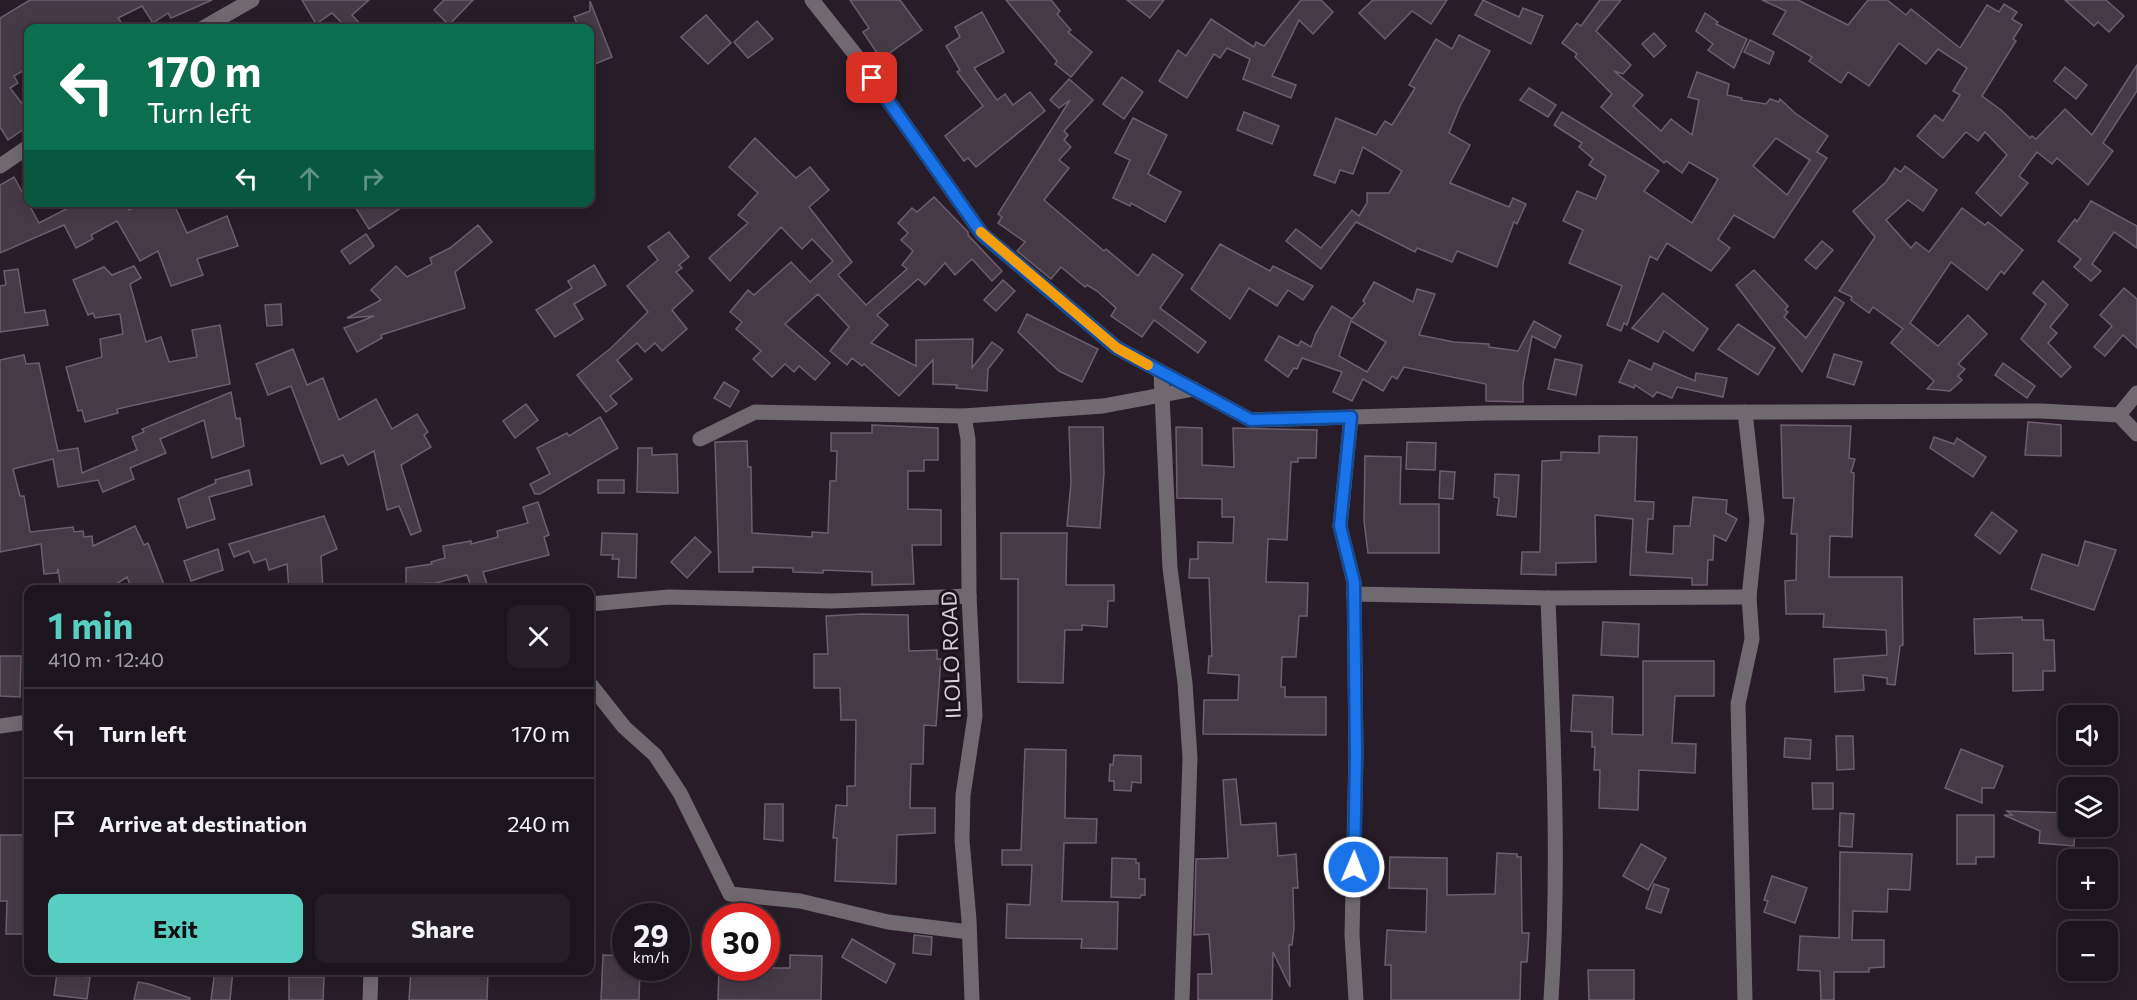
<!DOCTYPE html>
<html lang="en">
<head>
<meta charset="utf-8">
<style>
	body { margin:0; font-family:Commissioner,sans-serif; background:#251e26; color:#f1f3f6; height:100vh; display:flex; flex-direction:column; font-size:22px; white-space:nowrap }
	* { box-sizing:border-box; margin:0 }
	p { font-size:20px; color:#a09fa4 }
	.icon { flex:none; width:33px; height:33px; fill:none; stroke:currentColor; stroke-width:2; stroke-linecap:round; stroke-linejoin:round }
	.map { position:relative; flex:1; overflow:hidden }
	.details { position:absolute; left:24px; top:585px; width:570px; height:390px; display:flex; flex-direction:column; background:#1d151d; border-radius:12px; box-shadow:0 3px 15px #0003,0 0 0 2px #3b343b }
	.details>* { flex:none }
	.guide { position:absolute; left:24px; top:24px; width:570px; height:183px; border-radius:12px; box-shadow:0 3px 15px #0003,0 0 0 2px #3b343b; background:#0b6e4f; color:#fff; overflow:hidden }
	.tools { position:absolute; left:2058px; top:705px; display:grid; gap:12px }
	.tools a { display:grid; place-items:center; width:60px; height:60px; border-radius:12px; background:#1d151d; box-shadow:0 3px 15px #0003,0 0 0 2px #3b343b; font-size:30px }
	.speed { position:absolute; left:612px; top:903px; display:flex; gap:12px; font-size:30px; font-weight:700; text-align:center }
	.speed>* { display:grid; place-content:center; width:78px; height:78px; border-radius:50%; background:#1d151d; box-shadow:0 3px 15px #0003,0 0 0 2px #3b343b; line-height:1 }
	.speed small { font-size:15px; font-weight:400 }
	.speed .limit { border:9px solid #d22; background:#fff; color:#111 }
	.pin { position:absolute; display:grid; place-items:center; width:51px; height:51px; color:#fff; margin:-26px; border-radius:12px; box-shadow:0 3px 9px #0006 }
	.me { position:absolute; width:66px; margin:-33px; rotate:1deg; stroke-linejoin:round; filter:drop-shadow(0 0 4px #0008) }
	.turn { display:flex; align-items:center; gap:21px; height:126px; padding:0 24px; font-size:27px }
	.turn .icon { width:78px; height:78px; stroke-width:2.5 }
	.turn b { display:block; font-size:42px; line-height:51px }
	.lanes { display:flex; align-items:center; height:57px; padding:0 24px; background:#0003; justify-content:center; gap:30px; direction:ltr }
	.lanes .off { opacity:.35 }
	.round { display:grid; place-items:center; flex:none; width:63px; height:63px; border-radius:12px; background:#251e26 }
	.head { display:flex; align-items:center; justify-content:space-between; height:102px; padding:0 24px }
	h1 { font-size:36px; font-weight:700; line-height:45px; color:#57cec2 }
	.button { display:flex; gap:12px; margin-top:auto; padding:12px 24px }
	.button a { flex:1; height:69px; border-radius:12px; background:#57cec2; color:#111; font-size:24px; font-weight:700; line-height:69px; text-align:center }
	.button a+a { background:#251e26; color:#f1f3f6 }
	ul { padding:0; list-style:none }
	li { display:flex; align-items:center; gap:18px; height:90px; padding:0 24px; border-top:2px solid #3b343b }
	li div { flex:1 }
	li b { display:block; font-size:22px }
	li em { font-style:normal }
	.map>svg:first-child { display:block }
	.building { fill:#473a47; stroke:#6d5f6d; stroke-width:1.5; fill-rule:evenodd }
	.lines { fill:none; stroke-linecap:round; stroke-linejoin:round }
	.minor { stroke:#706a70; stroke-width:15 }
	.route-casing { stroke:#114b97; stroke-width:15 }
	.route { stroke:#1a73e8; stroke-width:10 }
	.slow { stroke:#f59e0b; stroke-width:10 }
	.labels { text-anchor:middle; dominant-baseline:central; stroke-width:6; stroke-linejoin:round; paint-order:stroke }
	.street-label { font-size:21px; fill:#d7cfd7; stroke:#1d131d }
</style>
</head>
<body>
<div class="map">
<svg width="2137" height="1000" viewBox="0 0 2137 1000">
	<rect width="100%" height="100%" fill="#271c27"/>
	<g class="building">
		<polygon points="30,0 212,0 171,18 168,13 153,23 142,6 118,18 121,22 109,28 28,28 28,68 14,76 18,83 10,88 28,111 28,126 8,140 0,127 0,18"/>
		<polygon points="302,0 369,0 352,15 364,28 347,28 332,13 316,24"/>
		<polygon points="444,0 473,0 449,25 434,10"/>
		<polygon points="850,0 900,0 922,30 881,59 863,32 869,28"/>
		<polygon points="1006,0 1051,0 1060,11 1057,14 1071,30 1068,32 1092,52 1071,77 1055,64 1057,61"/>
		<polygon points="1127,0 1164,0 1150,18"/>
		<polygon points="1301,0 1321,0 1333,12 1313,34 1299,20 1272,76 1296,85 1291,98 1243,79 1250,59 1227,48 1220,58 1214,54 1187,98 1159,81 1178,50 1186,56 1211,19 1254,47 1256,42 1264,46"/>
		<polygon points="1373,0 1447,0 1431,24 1412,11 1385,39 1359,13"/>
		<polygon points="1483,0 1519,17 1523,8 1543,16 1531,44 1475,15"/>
		<path d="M1600,0H1621L1596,31L1631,65L1623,74L1614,71L1643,95L1633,106L1661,131L1671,119L1692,135L1699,100L1688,97L1697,72L1729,84L1727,95L1742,98L1741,100L1766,104L1770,99L1779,102L1780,99L1795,113L1828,136L1817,152L1827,158L1774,238L1734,215L1718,239L1730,248L1711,271L1667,243L1657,260L1650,256L1627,325L1624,323L1621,331L1607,325L1622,286L1569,263L1583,230L1563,221L1577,191L1596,199L1606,176L1589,165L1593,159L1579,147L1582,143L1554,125L1562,112L1659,171L1644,191L1692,223L1718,179L1689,162L1682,173L1666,161L1664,163L1601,107L1612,94L1575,57L1577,54L1562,43L1577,23L1581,26ZM1776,138L1810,160L1787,195L1753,166Z"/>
		<polygon points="1762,0 1798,0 1848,25 1868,0 1887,0 1906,15 1911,9 1960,48 1987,5 1999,12 2004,4 2017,12 2012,19 2022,25 2013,39 2016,41 1982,96 2001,110 2030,138 2032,136 2036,139 2065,109 2092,135 2137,65 2137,91 2103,143 2113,151 2088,185 2057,158 2052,164 2037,152 2019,176 2028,183 2001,216 1976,193 2007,155 1985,132 1978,141 1966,132 1943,158 1917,136 1935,115 1943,121 1960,95 1953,91 1967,68 1938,49 1926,64 1899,43 1869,86 1848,72 1841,83 1809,61 1812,57 1773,34 1786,11"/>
		<polygon points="2065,0 2106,0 2124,16 2109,32 2098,22 2094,26"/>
		<polygon points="590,1 612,57 590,66 590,28 579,28 574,17 590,11"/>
		<polygon points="982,12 1004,52 974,68 997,100 1005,94 1013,105 1030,92 1045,111 976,167 968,158 964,161 945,136 983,106 957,72 960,70 946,46 960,37 955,27"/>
		<polygon points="1705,13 1718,22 1716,24 1747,39 1734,68 1708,50 1713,44 1696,31"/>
		<polygon points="706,15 731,43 708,64 681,37"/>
		<polygon points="757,21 773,39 748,58 734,42"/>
		<polygon points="1654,33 1666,46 1654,57 1642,44"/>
		<polygon points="1459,35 1490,51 1460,106 1449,133 1470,145 1450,183 1509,207 1513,198 1526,204 1517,224 1514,222 1497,267 1457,251 1452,262 1417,248 1415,252 1356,222 1321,269 1286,241 1296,229 1321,248 1352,210 1359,216 1367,203 1367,193 1389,193 1402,171 1363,147 1353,174 1340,170 1335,183 1314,175 1336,118 1376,135 1385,121 1392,125 1415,88 1409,85 1436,39 1452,49"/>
		<polygon points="1750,40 1774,52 1769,64 1744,52"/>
		<polygon points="2065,67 2087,85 2076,99 2054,81"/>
		<polygon points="1122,77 1143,92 1124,119 1103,104"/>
		<polygon points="1069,79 1093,100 1064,131 1068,135 1064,140 1071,147 1059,160 1069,168 1044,200 1104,251 1106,249 1138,276 1153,254 1183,275 1160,308 1206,342 1198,353 1154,320 1142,337 1111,316 1116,308 1097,291 1087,285 1085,287 1061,267 1051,279 1017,251 1025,242 998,223 1002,217 998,214 1070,100 1059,108 1050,100"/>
		<polygon points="1529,88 1556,105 1548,117 1520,100"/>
		<polygon points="1244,112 1279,126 1272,144 1237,130"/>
		<polygon points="1133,118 1167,135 1148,174 1181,192 1165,222 1131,203 1130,206 1113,198 1130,160 1115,153"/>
		<polygon points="755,138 796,178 810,167 829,190 809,207 852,262 838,275 866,305 907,269 902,265 913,251 901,240 908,233 898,223 912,208 917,212 934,197 968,232 968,235 1002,271 992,281 972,259 955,275 945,263 925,285 918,279 877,315 888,325 871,343 916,366 916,340 973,339 972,368 992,342 1003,350 988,369 987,391 956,388 957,385 933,384 933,360 899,396 864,364 862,366 852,358 847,365 830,351 849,327 818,294 785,324 830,363 815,380 799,366 794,372 785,364 772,377 753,359 761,351 736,329 742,322 730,312 748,290 754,295 791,262 810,282 833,261 812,239 802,249 781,227 730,281 709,258 748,223 738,215 758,193 729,167"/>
		<polygon points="1905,166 1937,190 1923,211 1908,200 1886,220 1911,248 1916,242 1929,252 1962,208 1985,225 1988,222 2023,250 2004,274 2001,271 1987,290 1951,262 1910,323 1938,346 1968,315 1987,334 1958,364 1965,369 1958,376 1962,380 1950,391 1927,389 1934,381 1891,343 1903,329 1873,307 1869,313 1851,300 1852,297 1839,291 1875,237 1853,211 1886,182 1895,168 1901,172"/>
		<polygon points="14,177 39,223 80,202 125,202 129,210 147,202 173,202 187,233 227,216 238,246 197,259 203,275 171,286 158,251 140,261 117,221 91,235 93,239 76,248 64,225 0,253 0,185"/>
		<polygon points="2091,201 2137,226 2137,248 2114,232 2092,264 2101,271 2091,281 2074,267 2081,259 2058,241 2075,219 2077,222"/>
		<polygon points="352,202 410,202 369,229"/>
		<polygon points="478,225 492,242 455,272 465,308 381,335 382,338 357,352 344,328 374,316 347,318 381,300 371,290 396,266 407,277 432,264 430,258 450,248"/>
		<polygon points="669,232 689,257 679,265 682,268 676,272 693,291 672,310 687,329 662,351 655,343 645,352 637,343 617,360 632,379 610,396 617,404 606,412 577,375 611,348 648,312 627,286 658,260 648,247"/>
		<polygon points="366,234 374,246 350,264 341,251"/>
		<polygon points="1822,241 1833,250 1816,269 1805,260"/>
		<polygon points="1220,244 1270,271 1273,266 1313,286 1303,300 1288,290 1277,306 1249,288 1230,319 1191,289"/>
		<polygon points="594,265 606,285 574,304 583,319 555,337 536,310 572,288 568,281"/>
		<polygon points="134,266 141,278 130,284 146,342 161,337 169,362 197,357 192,330 220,325 230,384 117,409 118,413 85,422 82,410 78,411 66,367 102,357 100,339 123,334 120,314 95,318 93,313 88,315 73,280 104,267 112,275"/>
		<polygon points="18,269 25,313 45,310 48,325 0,332 0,286 6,285 4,271"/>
		<polygon points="1754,270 1788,306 1785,310 1788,312 1784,317 1806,338 1835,297 1844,303 1802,372 1736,285"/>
		<polygon points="1003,280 1015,291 996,311 984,300"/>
		<polygon points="2043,281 2068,305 2050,327 2057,333 2048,343 2071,367 2061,377 2021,339 2046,304 2033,293"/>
		<path d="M1374,282L1413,302L1417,289L1435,294L1419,335L1454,342L1489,344V347L1518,351L1534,321L1561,336L1555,348L1532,336L1523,384V402L1486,401V384L1404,367L1397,379L1392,376L1383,391L1363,379L1352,401L1333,392L1342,372L1302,358L1297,369L1294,368L1288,377L1265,360L1279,336L1298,346L1301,341L1311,347L1316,333L1332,306L1352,319L1365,303L1363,301ZM1351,321L1386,342L1367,372L1339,356Z"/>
		<polygon points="2124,288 2137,299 2137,348 2123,335 2105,356 2094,347 2112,326 2100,315"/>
		<polygon points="1663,293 1708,329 1693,351 1664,331 1658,342 1632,328"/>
		<polygon points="281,304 282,325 267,326 265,305"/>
		<polygon points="1027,314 1098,349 1082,382 1059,371 1018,332"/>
		<polygon points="1738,324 1775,348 1758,375 1718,349"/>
		<polygon points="293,349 307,385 323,378 339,420 376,399 392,429 417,414 428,432 424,435 431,447 401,465 421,531 411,535 399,506 387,510 374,451 348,465 343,455 321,464 291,386 268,395 256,364"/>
		<polygon points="1834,354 1862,362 1854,385 1827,377"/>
		<polygon points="24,355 26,364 39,363 58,451 78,448 82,473 137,450 132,437 144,432 142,429 231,392 236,419 240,418 244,446 212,458 204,420 160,439 166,453 130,468 134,479 103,492 98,480 58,487 53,459 13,469 20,496 24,496 30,532 73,527 74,532 83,531 84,537 92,536 93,546 135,526 144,545 148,543 166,590 132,590 127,577 107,590 61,590 58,569 57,573 44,574 41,544 0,552 0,360"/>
		<polygon points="1555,359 1582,365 1576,395 1548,389"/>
		<polygon points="1629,360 1651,370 1654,363 1695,381 1696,373 1727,378 1723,397 1677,387 1672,398 1657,392 1653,397 1635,385 1634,388 1619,382"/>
		<polygon points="2003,363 2035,386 2027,398 1995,375"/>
		<polygon points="724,382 739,391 730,407 714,398"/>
		<polygon points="526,404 538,420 515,438 503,421"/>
		<polygon points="600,417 618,448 540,494 535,494 530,484 550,474 537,448 567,433 569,436"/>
		<polygon points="2028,422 2061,425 2061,456 2025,455"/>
		<polygon points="872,425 938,428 938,460 924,460 924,471 908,471 908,509 941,510 941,545 912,545 914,584 872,585 872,572 823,570 823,573 793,572 793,568 753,567 753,572 719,572 715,442 747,441 748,467 751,467 752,533 812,537 812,532 828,533 830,481 836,481 837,451 831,451 831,433 872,433"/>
		<polygon points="1781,425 1851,426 1849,458 1855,459 1851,472 1854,473 1852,537 1830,536 1829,577 1902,577 1903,645 1900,646 1895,685 1887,684 1887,678 1863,675 1864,690 1835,692 1834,659 1887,655 1886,630 1823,627 1824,614 1786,614 1785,581 1796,580 1797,534 1791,534 1794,498 1783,498"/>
		<polygon points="1069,427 1103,427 1104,473 1100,528 1067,526 1071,483"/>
		<polygon points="1176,427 1202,428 1202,465 1234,467 1233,428 1317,430 1316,458 1298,458 1298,462 1291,462 1287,540 1268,539 1266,582 1308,583 1307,616 1299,616 1296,657 1282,657 1281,687 1285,687 1285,697 1326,697 1326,735 1203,734 1204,700 1238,700 1239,675 1208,673 1209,656 1212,656 1209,578 1189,578 1190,559 1198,559 1198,542 1233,543 1234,517 1222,517 1222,499 1177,498"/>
		<polygon points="1599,436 1637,437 1635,501 1654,502 1653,519 1648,519 1646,552 1673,554 1674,526 1690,526 1693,497 1727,500 1726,513 1737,519 1726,541 1714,535 1713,560 1708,560 1707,585 1692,585 1692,578 1630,575 1633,519 1595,515 1596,562 1556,563 1556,575 1521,574 1522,552 1540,552 1542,461 1561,460 1561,452 1599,453"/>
		<polygon points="1934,437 1954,444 1957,438 1986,457 1973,477 1930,448"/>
		<polygon points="1407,442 1436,443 1435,470 1406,469"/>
		<polygon points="638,448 652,448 652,455 677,454 678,493 637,492"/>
		<polygon points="1365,456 1401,457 1400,504 1439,504 1439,553 1368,553 1364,521"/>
		<polygon points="249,470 252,485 209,497 215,519 187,528 178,499 216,483 215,480"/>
		<polygon points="1440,471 1455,472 1453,499 1439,498"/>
		<polygon points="1495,474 1519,475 1516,517 1497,515 1499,498 1494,497"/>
		<rect x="598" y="480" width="26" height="13"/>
		<polygon points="538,502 549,535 544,537 549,555 483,572 488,587 479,590 472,590 467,575 436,583 406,584 406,568 432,564 431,562 445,558 443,546 471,541 471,544 498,537 497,531 528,523 523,507"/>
		<polygon points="1992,512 2017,531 2000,554 1975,535"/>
		<polygon points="324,516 337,549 321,556 323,590 289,590 287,564 269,570 266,559 254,563 249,551 234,557 229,544"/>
		<polygon points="602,533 637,534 636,578 618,577 619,559 612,559 613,555 601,555"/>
		<polygon points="1001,533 1067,533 1066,585 1114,585 1114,601 1108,601 1107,627 1082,625 1082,630 1065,630 1063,683 1018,682 1018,579 1001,579"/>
		<polygon points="695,537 711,552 687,578 671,562"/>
		<polygon points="2085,541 2116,550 2094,610 2031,589 2042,554 2078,566"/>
		<polygon points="218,549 223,570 191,581 184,561"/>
		<polygon points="862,614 908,615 909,651 937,650 937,659 941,659 936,726 924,725 923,764 911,764 910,808 935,808 935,833 897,835 896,884 835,881 837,838 833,838 836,805 847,806 847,786 855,786 856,720 841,720 840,688 814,688 814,654 828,654 826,616"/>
		<polygon points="2022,617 2022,620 2043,620 2044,640 2054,640 2055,671 2043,671 2043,690 2013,691 2013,653 1975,654 1974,619"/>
		<polygon points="1603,622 1639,624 1638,657 1601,655"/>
		<polygon points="0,656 21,656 20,697 0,696"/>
		<polygon points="1643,661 1714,661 1714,696 1675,696 1672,743 1696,744 1695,773 1639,770 1638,810 1599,808 1600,770 1594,770 1595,747 1592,747 1592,732 1571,731 1573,695 1613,697 1612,734 1643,735"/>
		<polygon points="1836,736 1853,736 1854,769 1837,770"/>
		<polygon points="1785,738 1811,740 1810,759 1784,757"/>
		<polygon points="1025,749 1066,750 1065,818 1097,819 1096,843 1064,843 1062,901 1118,902 1117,949 1081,948 1082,939 1006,938 1007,904 1030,905 1032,865 1002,865 1002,850 1021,850"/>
		<polygon points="1961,749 2003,766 1994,788 1982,788 1982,803 1945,788"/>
		<polygon points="1114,755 1141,756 1141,783 1132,782 1131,791 1114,790 1114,781 1109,781 1110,764 1113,765"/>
		<polygon points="1236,779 1241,825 1276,823 1278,856 1296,854 1298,888 1293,888 1294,928 1292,945 1289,945 1290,987 1273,952 1272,1000 1198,1000 1198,974 1212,974 1209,934 1194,935 1196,859 1228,858 1223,780"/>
		<polygon points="1812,783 1833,783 1833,809 1813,809"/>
		<polygon points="765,804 783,804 783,841 764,839"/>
		<polygon points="2007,811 2068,813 2068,826 2075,826 2074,846 2039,843 2040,831 2004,815 2012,815"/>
		<polygon points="1840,813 1854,814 1852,847 1839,846"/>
		<polygon points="1957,815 1994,815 1994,857 1976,857 1976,864 1957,864"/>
		<polygon points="0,835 28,835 28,934 6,934 7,901 0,901"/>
		<polygon points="1641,844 1666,858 1648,890 1623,876"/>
		<polygon points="1840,852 1912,854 1910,890 1888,889 1887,912 1853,911 1852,940 1884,940 1884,967 1869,968 1869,972 1834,972 1834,1000 1821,1000 1820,971 1798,970 1800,936 1839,938"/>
		<polygon points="1497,853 1517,854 1517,857 1521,857 1522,933 1529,933 1527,962 1521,962 1520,1000 1391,1000 1391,965 1385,965 1387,930 1426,932 1427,889 1389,888 1390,857 1447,858 1447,895 1495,894"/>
		<polygon points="1112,858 1136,859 1136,863 1139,863 1139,879 1145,879 1145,895 1141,895 1140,898 1111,897"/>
		<polygon points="1772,876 1807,888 1795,923 1764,912 1768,901 1764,900"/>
		<polygon points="1654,884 1669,889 1661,913 1646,908"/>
		<polygon points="914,935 932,937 931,955 913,953"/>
		<polygon points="852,939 895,964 886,983 842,957"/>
		<polygon points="603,955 626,956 626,968 640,968 639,1000 601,1000"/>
		<polygon points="790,955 822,956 821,1000 718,1000 719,968 790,968"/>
		<polygon points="215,970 233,970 230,1000 211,1000"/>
		<polygon points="411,970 488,970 487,1000 409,1000"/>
		<polygon points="1588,970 1634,970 1634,1000 1589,1000"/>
		<polygon points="57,973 90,977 87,999 54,995"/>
		<polygon points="289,977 324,977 323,1000 289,1000"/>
		<polygon points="138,982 149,984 190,998 190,1000 134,1000"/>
	</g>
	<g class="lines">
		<g class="minor">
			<polyline points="812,0 858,58 982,234 1117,348 1251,420 1487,413 2041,411 2119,415 2137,434"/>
			<polyline points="203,28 252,0"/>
			<polyline points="0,166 28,147"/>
			<polyline points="1161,372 1170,568 1185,683 1190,758 1182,1000"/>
			<polyline points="2119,415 2137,393"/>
			<polyline points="964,416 968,439 969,596 975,716 963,795 962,840 969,920 972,1000"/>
			<polyline points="1351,417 1340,526 1354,582 1356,754 1352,935 1356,1000"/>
			<polyline points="700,439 755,412 964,416 1103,406 1194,389"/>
			<polyline points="1354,594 1548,598 1749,597"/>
			<path d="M1548,598C1553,732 1560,866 1551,1000"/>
			<polyline points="590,604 669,597 831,601 969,596"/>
			<polyline points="590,684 624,727 655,755 680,793 730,894 800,901 888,922 969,932"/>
			<polyline points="0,726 28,722"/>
			<polyline points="370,1000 371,970"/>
			<polyline points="1745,1000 1738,704 1752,639 1749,597 1757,520 1745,412"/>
		</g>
	</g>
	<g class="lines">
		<defs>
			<polyline id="route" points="872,78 982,234 1117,348 1251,420 1351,417 1340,526 1354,582 1356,754 1354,867"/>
		</defs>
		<use href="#route" class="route-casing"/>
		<use href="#route" class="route"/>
		<polyline class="slow" points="981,232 1117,348 1148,365"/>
	</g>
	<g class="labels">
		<g class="street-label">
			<text transform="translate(950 655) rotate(-92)">ILOLO ROAD</text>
		</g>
	</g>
</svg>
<div class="tools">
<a><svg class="icon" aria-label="sound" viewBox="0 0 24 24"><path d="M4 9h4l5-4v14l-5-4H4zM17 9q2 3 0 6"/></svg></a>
<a><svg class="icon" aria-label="layers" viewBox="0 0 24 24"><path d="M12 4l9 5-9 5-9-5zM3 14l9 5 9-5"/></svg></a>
<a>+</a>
<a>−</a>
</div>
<div class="speed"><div>29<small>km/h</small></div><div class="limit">30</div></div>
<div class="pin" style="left:872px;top:78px;background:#d93025"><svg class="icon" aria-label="arrive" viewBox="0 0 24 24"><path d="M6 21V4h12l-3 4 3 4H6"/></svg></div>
<svg class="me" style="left:1354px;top:867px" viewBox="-20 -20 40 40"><circle r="17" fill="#1a73e8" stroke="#fff" stroke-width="3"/><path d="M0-11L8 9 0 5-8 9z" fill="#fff"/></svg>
<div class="guide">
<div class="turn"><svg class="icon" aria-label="left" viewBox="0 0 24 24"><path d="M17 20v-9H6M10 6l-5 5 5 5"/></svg><div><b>170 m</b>Turn left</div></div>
<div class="lanes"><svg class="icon" aria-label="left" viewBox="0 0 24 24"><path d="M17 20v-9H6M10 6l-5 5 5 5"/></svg><svg class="icon off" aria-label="ahead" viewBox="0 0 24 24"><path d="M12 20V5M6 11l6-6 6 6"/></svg><svg class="icon off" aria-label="right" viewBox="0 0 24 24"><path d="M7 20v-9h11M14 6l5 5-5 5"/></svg></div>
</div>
<section class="details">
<div class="head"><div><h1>1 min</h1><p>410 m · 12:40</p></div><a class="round"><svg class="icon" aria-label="close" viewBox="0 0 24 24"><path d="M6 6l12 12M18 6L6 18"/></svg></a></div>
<ul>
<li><svg class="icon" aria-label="left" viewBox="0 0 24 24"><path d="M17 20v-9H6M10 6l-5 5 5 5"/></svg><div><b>Turn left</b></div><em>170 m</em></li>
<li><svg class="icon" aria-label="arrive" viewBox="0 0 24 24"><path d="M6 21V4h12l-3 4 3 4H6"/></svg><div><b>Arrive at destination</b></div><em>240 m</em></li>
</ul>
<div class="button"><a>Exit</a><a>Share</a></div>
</section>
</div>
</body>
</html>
